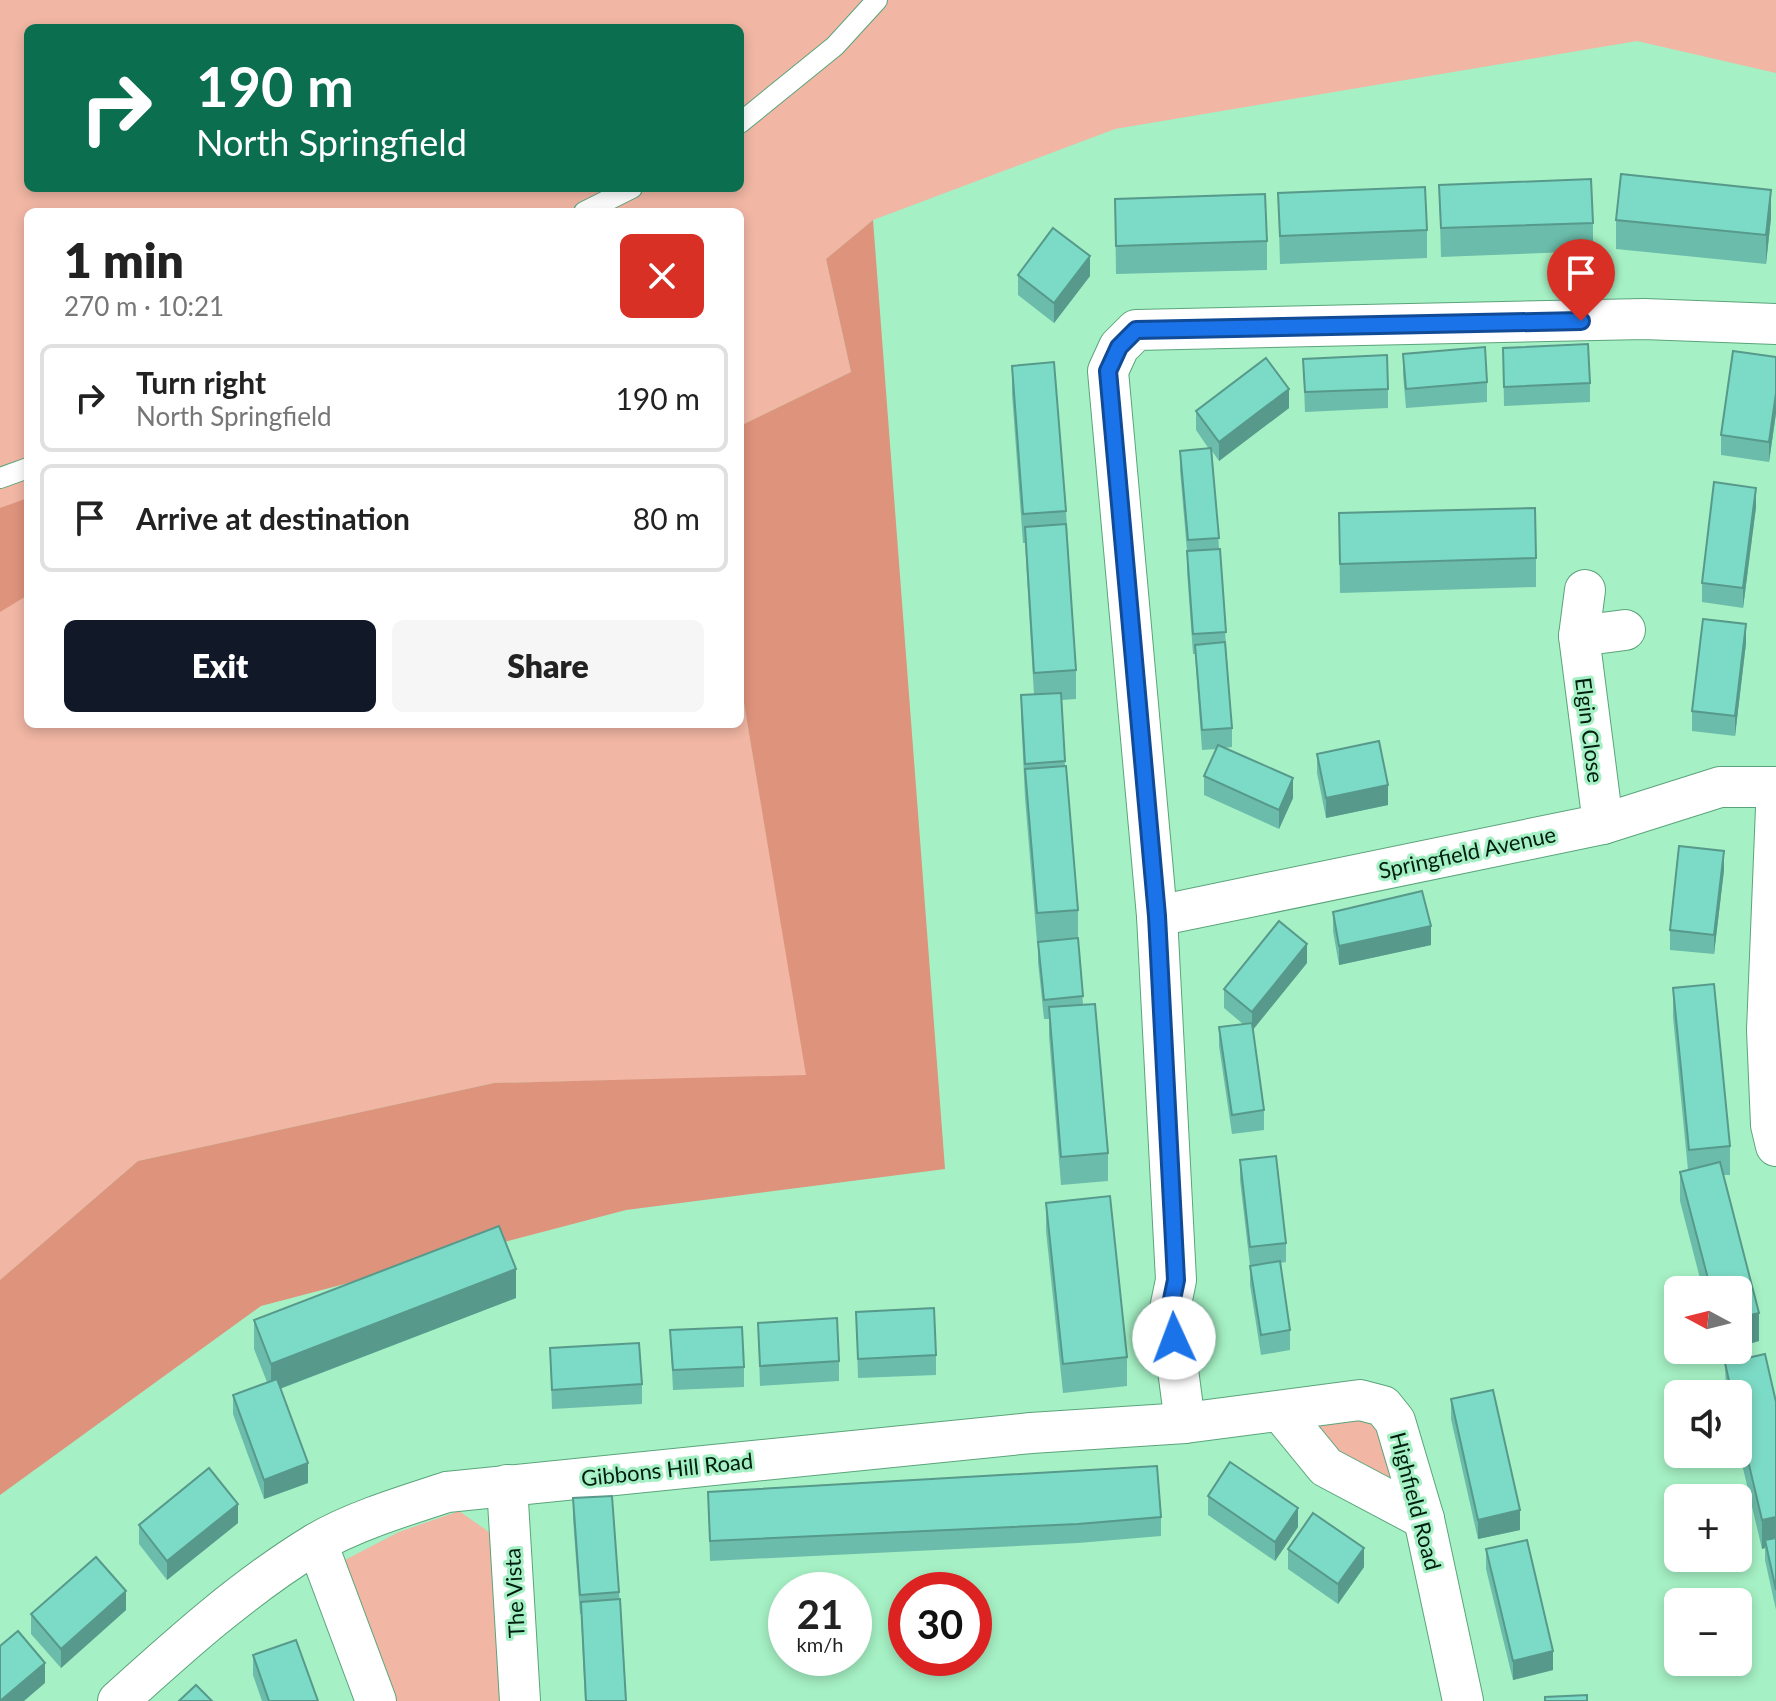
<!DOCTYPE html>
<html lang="en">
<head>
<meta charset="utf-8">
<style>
	body { margin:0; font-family:Lato,sans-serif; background:#f6f6f6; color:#222; height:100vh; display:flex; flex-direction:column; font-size:30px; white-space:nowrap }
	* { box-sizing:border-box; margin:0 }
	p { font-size:26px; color:#767676 }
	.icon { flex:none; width:44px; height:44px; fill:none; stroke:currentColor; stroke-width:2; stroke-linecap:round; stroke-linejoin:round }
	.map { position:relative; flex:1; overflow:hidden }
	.sheet { position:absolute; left:24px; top:208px; width:720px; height:520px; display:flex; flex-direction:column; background:#fff; border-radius:12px; box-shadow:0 4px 12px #0003 }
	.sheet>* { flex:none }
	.top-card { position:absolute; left:24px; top:24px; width:720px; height:168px; border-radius:12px; box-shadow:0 4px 12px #0003; background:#0b6e4f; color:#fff; overflow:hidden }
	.needle { width:52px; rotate:277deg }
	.buttons { position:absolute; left:1664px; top:1276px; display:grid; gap:16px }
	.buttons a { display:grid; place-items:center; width:88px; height:88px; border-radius:12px; background:#fff; box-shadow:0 4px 12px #0003; font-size:40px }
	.speed { position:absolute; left:768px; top:1572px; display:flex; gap:16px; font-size:40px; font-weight:700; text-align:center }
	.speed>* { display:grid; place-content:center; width:104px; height:104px; border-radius:50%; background:#fff; box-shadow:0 4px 12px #0003; line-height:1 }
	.speed small { font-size:20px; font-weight:400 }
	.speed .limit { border:12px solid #d22; background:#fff; color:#111 }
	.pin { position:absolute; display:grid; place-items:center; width:68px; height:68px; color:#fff; margin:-82px -34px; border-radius:50% 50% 50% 0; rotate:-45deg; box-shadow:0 0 8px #0007 }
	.pin .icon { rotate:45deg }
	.me { position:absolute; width:88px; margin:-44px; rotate:358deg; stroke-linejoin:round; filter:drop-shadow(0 0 6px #0008) }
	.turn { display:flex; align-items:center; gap:28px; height:168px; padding:0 40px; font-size:36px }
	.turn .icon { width:104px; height:104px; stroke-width:2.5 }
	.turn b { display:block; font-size:56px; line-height:68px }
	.round { display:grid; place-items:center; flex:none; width:84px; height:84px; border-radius:12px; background:#f6f6f6 }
	.overview { display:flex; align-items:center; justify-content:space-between; height:136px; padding:0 40px }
	h1 { font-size:48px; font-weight:800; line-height:60px }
	.button { display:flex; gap:16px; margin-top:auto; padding:16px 40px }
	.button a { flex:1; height:92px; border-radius:12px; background:#111827; color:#fff; font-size:32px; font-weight:800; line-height:92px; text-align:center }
	.button a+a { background:#f6f6f6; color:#222 }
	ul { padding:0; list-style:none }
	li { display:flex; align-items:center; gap:24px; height:108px; margin:0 16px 12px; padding:0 24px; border:4px solid #e0e0e0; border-radius:12px }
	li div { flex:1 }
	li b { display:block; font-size:30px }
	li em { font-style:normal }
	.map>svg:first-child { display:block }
	.green { fill:#f1b6a4; fill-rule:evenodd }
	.forest { fill:#de937c }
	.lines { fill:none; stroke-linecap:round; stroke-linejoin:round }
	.lane-casing { stroke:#5ba47b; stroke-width:22 }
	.street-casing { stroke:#5ba47b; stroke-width:42 }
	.lane { stroke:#fff; stroke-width:20 }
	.street { stroke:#fff; stroke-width:40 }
	.wall { fill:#6bbcaa }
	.shaded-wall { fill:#57998b }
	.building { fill:#7cdbc6; stroke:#57998b; stroke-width:2 }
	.route-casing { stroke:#114b97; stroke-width:20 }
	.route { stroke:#1a73e8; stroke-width:14 }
	.labels { text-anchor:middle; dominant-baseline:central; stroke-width:6; stroke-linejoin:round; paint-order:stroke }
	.street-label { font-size:22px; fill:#011f10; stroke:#a5f0c4 }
</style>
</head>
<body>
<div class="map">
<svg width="1776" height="1701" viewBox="0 0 1776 1701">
	<rect width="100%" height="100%" fill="#a5f0c4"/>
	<g class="green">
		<path d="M0,0H1776V73L1637,41L1115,129L873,220L826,259L851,372L740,426V212H28V724H740V679L807,1076L494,1083L138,1161L0,1280ZM28,28H740V188H28Z"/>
		<polygon points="1363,1410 1378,1425 1397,1492 1340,1466 1307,1420"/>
		<polygon points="459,1511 496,1537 503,1701 392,1701 343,1561 399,1532"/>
	</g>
	<g class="forest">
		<polygon points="873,220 945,1169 626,1210 261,1306 0,1495 0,1280 138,1161 494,1083 806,1075 740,679 740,426 851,372 826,259"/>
		<polygon points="28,498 28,595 0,612 0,508"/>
	</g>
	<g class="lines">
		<defs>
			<g id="lane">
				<polyline points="740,123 835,46 877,0"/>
				<polyline points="584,212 632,188"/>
				<polyline points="0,478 28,468"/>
			</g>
			<g id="street">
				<polyline points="1585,590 1579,636 1603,824"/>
				<polyline points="1579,636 1625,630"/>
				<polyline points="1776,808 1767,1030 1771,1125 1776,1146"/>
				<polyline points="1157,916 1603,824 1720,787 1776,787"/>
				<polyline points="1281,1412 1326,1467 1424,1519"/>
				<polyline points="1185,1423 1170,1309 1176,1280 1157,916 1108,371 1119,347 1136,330 1644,319 1776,324"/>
				<polyline points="507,1485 520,1701"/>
				<polyline points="317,1543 376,1701"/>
				<path d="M118,1701C180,1645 243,1588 315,1544C351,1522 407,1505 447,1492L1031,1433L1185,1423L1360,1400L1383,1406L1395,1421L1424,1519L1463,1701"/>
			</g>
		</defs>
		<use href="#lane" class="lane-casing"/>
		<use href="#street" class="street-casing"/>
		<use href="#lane" class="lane"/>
		<use href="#street" class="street"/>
	</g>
	<g class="wall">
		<polygon points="1439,185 1593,223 1593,251 1441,257"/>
		<polygon points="1278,193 1427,230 1427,258 1280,264"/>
		<polygon points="1115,199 1267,241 1267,270 1116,274"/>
		<polygon points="1771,218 1766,264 1616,249 1616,220"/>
		<polygon points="1018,275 1090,276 1054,323 1018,295"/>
		<polygon points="1503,348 1590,383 1590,402 1504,406"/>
		<polygon points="1403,354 1487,382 1487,402 1406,408 1403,374"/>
		<polygon points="1776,357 1776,413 1769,462 1721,455 1721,435"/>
		<polygon points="1303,359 1388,389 1388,408 1305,412"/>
		<polygon points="1012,366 1066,511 1076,670 1076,699 1062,700 1065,766 1078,910 1078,938 1083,1004 1108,1153 1108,1181 1061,1185 1049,1036 1049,1019 1044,1019 1038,962 1038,942 1064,940 1037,942 1025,798 1021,715 1021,695 1034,695 1025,543 1023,543 1012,394"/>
		<polygon points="1289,408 1219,461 1212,451 1232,728 1232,747 1224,748 1293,798 1279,829 1204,795 1204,776 1217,749 1202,750 1195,654 1193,654 1187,571 1187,551 1180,470 1180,451 1209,449 1196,430 1196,411"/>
		<polygon points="1756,507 1743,608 1702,602 1702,583"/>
		<polygon points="1339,513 1536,558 1536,587 1340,593"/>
		<polygon points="1746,643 1735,736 1692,731 1692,711"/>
		<polygon points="1317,754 1388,805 1326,818 1317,773"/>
		<polygon points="1724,870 1714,954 1670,950 1670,930"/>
		<polygon points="1333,912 1431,945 1339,965 1333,931"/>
		<polygon points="1307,963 1253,1029 1264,1110 1264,1130 1232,1134 1219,1046 1219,1027 1243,1024 1224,1008 1224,989"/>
		<polygon points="1673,988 1730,1146 1730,1175 1723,1175 1759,1341 1738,1347 1738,1290 1703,1290 1680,1201 1680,1172 1688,1170 1673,1017"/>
		<polygon points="1240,1160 1286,1243 1286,1262 1280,1263 1290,1330 1290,1350 1261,1355 1250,1285 1250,1266 1251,1266 1250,1266 1240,1180"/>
		<polygon points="1046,1203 1127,1357 1127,1386 1063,1393 1046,1231"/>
		<polygon points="516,1298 280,1389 308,1483 264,1499 233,1414 233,1395 267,1382 254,1349 254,1320"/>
		<polygon points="856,1312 936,1355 936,1375 858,1378"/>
		<polygon points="758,1323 839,1361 839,1381 760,1386"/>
		<polygon points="670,1330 744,1367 744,1387 673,1390"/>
		<polygon points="550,1348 642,1384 642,1404 552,1409"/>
		<polygon points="1725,1363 1776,1402 1776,1610 1765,1560 1765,1548 1762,1549 1738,1447 1738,1394 1726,1394"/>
		<polygon points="1451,1399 1520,1530 1478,1539 1451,1419"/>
		<polygon points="708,1492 1161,1517 1161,1536 1078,1543 710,1561"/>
		<polygon points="1208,1496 1298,1527 1275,1561 1208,1515"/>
		<polygon points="573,1498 619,1592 626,1701 585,1701 581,1614 580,1614 573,1518"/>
		<polygon points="238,1523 167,1580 139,1544 139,1525"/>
		<polygon points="1288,1549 1364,1567 1338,1604 1288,1569"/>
		<polygon points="1486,1549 1553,1670 1513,1680 1486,1569"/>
		<polygon points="126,1610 61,1668 31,1634 31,1614"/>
		<polygon points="253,1655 318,1701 262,1701 253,1675"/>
	</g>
	<g class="shaded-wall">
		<polygon points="1771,190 1771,218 1766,264 1766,235"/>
		<polygon points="1090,256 1090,276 1054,323 1054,303"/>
		<polygon points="1289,389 1289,408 1219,461 1219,442"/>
		<polygon points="1776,393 1776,413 1769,462 1769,442"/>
		<polygon points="1756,488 1756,507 1743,608 1743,588"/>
		<polygon points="1746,624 1746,643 1735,736 1735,716"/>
		<polygon points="1293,778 1293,798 1279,829 1279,810"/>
		<polygon points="1388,785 1388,805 1326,818 1326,798"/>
		<polygon points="1724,851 1724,870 1714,954 1714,935"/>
		<polygon points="1431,926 1431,945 1339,965 1339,946"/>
		<polygon points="1307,944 1307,963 1252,1031 1252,1012"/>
		<polygon points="516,1269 516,1298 271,1392 271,1364"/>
		<polygon points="1759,1313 1759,1341 1738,1347 1738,1318"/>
		<polygon points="308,1463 308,1483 264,1499 264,1480"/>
		<polygon points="238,1504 238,1523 167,1580 167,1561"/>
		<polygon points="1298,1508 1298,1527 1275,1561 1275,1542"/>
		<polygon points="1520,1510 1520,1530 1478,1539 1478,1520"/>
		<polygon points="1776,1517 1776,1546 1765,1540 1765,1548 1762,1549 1762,1520"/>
		<polygon points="1364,1548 1364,1567 1338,1604 1338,1584"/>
		<polygon points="126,1591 126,1610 61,1668 61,1649"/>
		<polygon points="1553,1651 1553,1670 1513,1680 1513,1661"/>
		<polygon points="45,1663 45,1683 24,1701 1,1701"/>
	</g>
	<g class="building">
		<polygon points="1621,174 1771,190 1766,235 1616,220"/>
		<polygon points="1591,179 1593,223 1441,228 1439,185"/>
		<polygon points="1425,187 1427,230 1280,236 1278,193"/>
		<polygon points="1265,194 1267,241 1116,246 1115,199"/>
		<polygon points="1053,228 1090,256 1054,303 1018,275"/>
		<polygon points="1588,344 1590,383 1504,387 1503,348"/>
		<polygon points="1485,347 1487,382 1406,389 1403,354"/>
		<polygon points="1733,351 1776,357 1776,393 1769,442 1721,435"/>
		<polygon points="1387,355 1388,389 1305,392 1303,359"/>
		<polygon points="1266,358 1289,389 1219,442 1196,411"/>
		<polygon points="1054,362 1066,511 1023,514 1012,366"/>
		<polygon points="1211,448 1219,538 1188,540 1180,451"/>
		<polygon points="1714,482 1756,488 1743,588 1702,583"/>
		<polygon points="1535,508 1536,558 1340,564 1339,513"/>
		<polygon points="1066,524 1076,670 1034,673 1025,527"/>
		<polygon points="1220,549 1226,632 1193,634 1187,551"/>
		<polygon points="1703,619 1746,624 1735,716 1692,711"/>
		<polygon points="1225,642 1232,728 1202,730 1195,645"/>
		<polygon points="1061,693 1065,761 1025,764 1021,695"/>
		<polygon points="1379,741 1388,785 1326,798 1317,754"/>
		<polygon points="1218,745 1293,778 1279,810 1204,776"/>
		<polygon points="1066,766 1078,910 1037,913 1025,769"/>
		<polygon points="1679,846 1724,851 1714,935 1670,930"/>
		<polygon points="1422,891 1431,926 1339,946 1333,912"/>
		<polygon points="1279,921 1307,944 1252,1012 1224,989"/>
		<polygon points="1078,938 1083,996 1044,1000 1038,942"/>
		<polygon points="1714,984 1730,1146 1689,1150 1673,988"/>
		<polygon points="1095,1004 1108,1153 1061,1157 1049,1007"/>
		<polygon points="1252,1023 1264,1110 1232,1115 1219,1027"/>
		<polygon points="1276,1156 1286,1243 1250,1247 1240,1160"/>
		<polygon points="1720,1162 1759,1313 1738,1318 1738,1290 1711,1290 1680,1172"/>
		<polygon points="1110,1196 1127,1357 1063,1364 1046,1203"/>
		<polygon points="499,1226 516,1269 271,1364 254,1320"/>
		<polygon points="1280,1261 1290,1330 1261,1335 1250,1266"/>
		<polygon points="934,1308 936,1355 858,1359 856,1312"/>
		<polygon points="837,1318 839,1361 760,1366 758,1323"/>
		<polygon points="742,1327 744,1367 673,1370 670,1330"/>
		<polygon points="639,1343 642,1384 552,1390 550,1348"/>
		<polygon points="1765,1354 1776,1402 1776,1517 1762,1520 1738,1418 1738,1394 1732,1394 1725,1363"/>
		<polygon points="277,1379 308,1463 264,1480 233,1395"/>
		<polygon points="1493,1390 1520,1510 1478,1520 1451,1399"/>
		<polygon points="1230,1462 1298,1508 1275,1542 1208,1496"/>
		<polygon points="1157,1466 1161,1517 1078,1524 710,1541 708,1492"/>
		<polygon points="209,1468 238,1504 167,1561 139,1525"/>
		<polygon points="612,1496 619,1592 580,1595 573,1498"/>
		<polygon points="1313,1513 1364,1548 1338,1584 1288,1549"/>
		<polygon points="1776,1538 1776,1590 1765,1540"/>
		<polygon points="1527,1540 1553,1651 1513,1661 1486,1549"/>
		<polygon points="96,1557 126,1591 61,1649 31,1614"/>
		<polygon points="620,1599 626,1701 586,1701 581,1602"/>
		<polygon points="18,1631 45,1663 0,1701 0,1646"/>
		<polygon points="296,1640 318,1701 269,1701 253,1655"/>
		<polygon points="196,1685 212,1701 179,1701"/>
		<polygon points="1587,1695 1587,1701 1545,1701 1545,1697"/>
	</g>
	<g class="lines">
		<defs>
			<polyline id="route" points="1174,1338 1170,1309 1176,1280 1157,916 1108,371 1119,347 1136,330 1581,321"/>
		</defs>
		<use href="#route" class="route-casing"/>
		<use href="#route" class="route"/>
	</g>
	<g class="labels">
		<g class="street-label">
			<text transform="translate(1590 730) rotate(83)">Elgin Close</text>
			<text transform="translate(1467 852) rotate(-12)">Springfield Avenue</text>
			<text transform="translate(667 1469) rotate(-6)">Gibbons Hill Road</text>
			<text transform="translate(1416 1501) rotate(75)">Highfield Road</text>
			<text transform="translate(514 1593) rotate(-93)">The Vista</text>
		</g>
	</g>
</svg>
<div class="buttons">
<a><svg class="needle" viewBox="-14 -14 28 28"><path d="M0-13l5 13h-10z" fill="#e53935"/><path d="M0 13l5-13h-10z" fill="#767676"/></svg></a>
<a><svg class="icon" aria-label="sound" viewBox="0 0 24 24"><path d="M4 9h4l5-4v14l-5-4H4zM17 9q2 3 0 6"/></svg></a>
<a>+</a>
<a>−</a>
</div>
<div class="speed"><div>21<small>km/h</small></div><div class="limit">30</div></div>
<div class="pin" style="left:1581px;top:321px;background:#d93025"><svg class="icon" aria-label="arrive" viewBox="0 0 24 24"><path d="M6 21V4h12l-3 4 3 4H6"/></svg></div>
<svg class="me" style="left:1174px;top:1338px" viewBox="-20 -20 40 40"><circle r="19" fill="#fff"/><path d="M0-13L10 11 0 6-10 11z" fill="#1a73e8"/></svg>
<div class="top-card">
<div class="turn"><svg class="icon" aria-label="right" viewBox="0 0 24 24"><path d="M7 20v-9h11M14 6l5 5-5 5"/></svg><div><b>190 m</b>North Springfield</div></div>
</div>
<section class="sheet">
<div class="overview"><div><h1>1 min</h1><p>270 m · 10:21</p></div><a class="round" style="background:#d93025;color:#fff"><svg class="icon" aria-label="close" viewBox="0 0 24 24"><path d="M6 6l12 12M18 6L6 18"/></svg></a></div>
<ul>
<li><svg class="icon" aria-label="right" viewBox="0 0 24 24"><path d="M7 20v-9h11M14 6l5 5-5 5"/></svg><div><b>Turn right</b><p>North Springfield</p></div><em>190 m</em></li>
<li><svg class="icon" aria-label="arrive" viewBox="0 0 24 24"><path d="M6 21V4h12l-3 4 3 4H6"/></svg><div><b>Arrive at destination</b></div><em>80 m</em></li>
</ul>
<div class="button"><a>Exit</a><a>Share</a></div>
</section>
</div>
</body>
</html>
